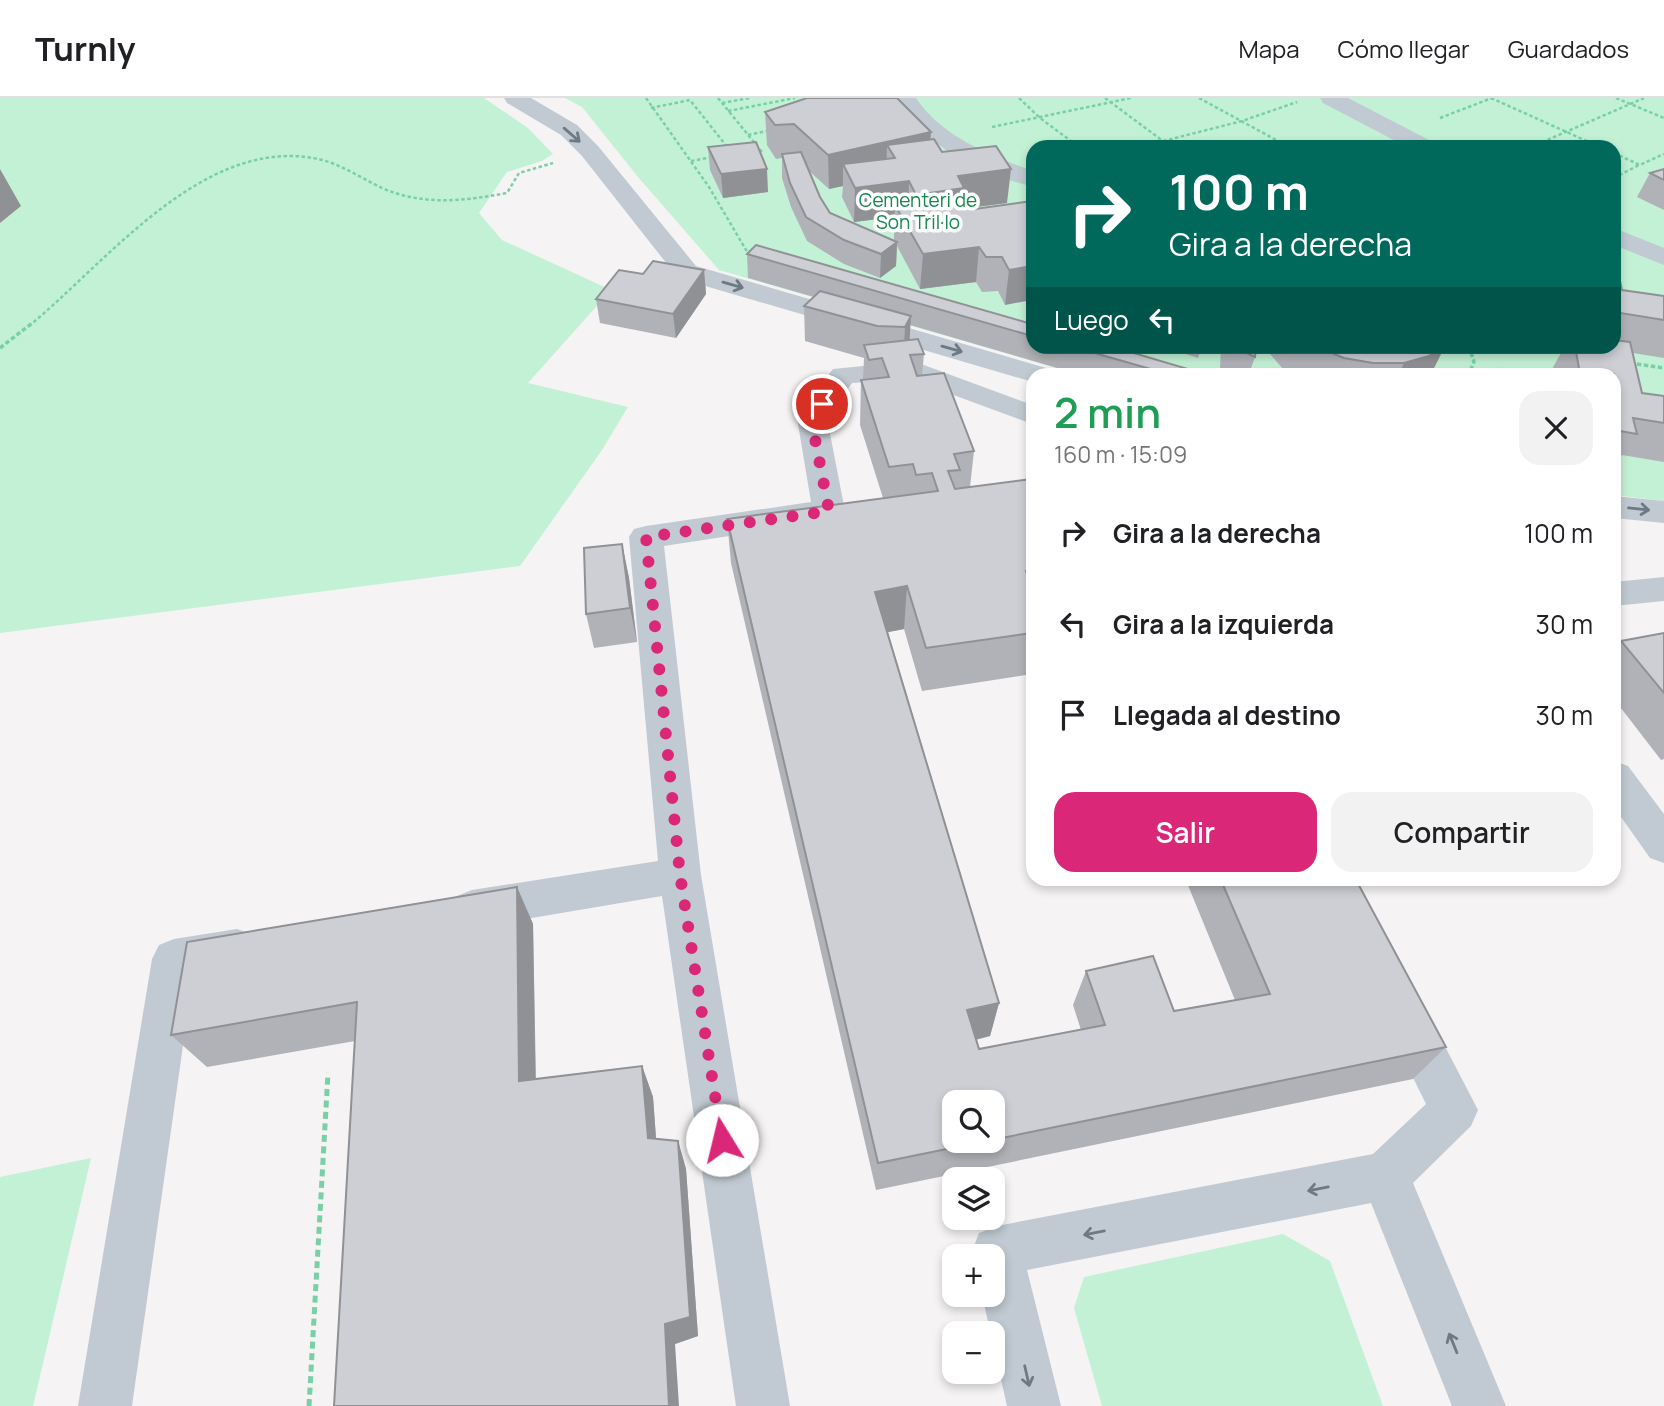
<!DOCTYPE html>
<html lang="es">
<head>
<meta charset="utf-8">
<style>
	body { margin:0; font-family:Manrope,sans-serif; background:#f2f2f2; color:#202124; height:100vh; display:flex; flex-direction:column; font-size:26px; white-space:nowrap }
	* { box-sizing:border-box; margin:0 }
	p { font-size:23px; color:#757577 }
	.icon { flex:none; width:38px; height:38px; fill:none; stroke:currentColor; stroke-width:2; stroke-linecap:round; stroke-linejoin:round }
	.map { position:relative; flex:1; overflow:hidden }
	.sheet { position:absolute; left:1026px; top:270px; width:595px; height:518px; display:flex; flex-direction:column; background:#fff; border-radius:21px; box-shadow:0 4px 10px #0003 }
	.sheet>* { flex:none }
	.banner { position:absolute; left:1026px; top:42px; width:595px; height:214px; border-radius:21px; box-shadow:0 4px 10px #0003; background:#00695c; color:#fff; overflow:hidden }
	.buttons { position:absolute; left:942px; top:992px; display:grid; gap:14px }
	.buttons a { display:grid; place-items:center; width:63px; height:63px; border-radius:14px; background:#fff; box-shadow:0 4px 10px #0003; font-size:35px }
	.pin { position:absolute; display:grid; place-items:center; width:60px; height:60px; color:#fff; margin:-30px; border:4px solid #fff; border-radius:50%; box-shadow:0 2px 7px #0007 }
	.me { position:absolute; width:77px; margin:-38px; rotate:351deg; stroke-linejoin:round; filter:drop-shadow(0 0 5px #0008) }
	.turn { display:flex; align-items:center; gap:24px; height:147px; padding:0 28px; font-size:32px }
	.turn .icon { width:91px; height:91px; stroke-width:2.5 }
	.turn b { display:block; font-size:49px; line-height:60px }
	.then { display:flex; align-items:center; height:66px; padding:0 28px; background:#0003; gap:14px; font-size:26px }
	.round { display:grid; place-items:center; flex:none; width:74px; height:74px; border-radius:21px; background:#f2f2f2 }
	.overview { display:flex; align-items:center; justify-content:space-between; height:119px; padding:0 28px }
	h1 { font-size:42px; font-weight:600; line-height:52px; color:#1e9e55 }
	.button { display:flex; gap:14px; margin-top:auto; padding:14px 28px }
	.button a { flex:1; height:80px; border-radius:21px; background:#db2777; color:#fff; font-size:28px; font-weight:600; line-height:80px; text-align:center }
	.button a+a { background:#f2f2f2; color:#202124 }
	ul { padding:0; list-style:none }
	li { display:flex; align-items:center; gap:21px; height:91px; padding:0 28px }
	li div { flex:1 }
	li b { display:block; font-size:26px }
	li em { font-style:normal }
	header { display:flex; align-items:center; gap:42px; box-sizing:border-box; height:98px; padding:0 35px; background:#fff; border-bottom:2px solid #e0e0e0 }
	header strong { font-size:33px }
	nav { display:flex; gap:38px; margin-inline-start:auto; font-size:24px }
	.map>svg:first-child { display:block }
	.green { fill:#c3f1d5; fill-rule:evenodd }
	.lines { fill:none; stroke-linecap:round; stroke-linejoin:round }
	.path-far2 { stroke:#7ad0a6; stroke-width:2.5; stroke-dasharray:3.5 2.5; stroke-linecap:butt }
	.path-far1 { stroke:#7ad0a6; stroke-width:3.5; stroke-dasharray:4.5 2.5; stroke-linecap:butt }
	.path { stroke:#7ad0a6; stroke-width:5; stroke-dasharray:7 4.5; stroke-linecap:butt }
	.minor { fill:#c1cad2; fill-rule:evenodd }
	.wall { fill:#b0b2b7; fill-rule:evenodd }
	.shaded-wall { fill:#909195 }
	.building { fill:#cdcfd5; stroke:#909195; stroke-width:2 }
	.oneway { stroke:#6e7983 }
	.route { stroke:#db2777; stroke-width:12; stroke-dasharray:0 21.6 }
	.labels { text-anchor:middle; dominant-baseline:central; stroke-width:7; stroke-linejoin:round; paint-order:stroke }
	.far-park-label { font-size:19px; fill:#17864f; stroke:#fff }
</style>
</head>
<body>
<header>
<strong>Turnly</strong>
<nav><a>Mapa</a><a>Cómo llegar</a><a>Guardados</a></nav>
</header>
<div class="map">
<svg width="1664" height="1308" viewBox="0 0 1664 1308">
	<rect width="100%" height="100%" fill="#f5f3f3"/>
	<g class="green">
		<polygon points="0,0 484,0 528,30 553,56 542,63 507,74 479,115 502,142 611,192 528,285 628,309 602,352 520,468 0,535 0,125 20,108 0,105"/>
		<path d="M565,0H1664V403L1614,397V276H1077L719,172L638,79L582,9ZM1032,49H1614V248H1032Z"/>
		<polygon points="91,1060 33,1308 0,1308 0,1079"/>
		<polygon points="1283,1136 1330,1163 1383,1308 1102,1308 1074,1210 1084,1179"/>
	</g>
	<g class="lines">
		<g class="path-far2">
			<polyline points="646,0 709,89 749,157"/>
			<polyline points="718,0 762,54"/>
			<polyline points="1019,0 1040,20 1079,49"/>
			<polyline points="1105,0 1171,49"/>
			<polyline points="1199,0 1289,49"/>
			<polyline points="1491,0 1600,49"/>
			<polyline points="1616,0 1664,20"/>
			<polyline points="722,5 750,0"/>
			<polyline points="651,10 690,2 728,50"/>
			<polyline points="728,13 795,0"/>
			<polyline points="1440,20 1492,0"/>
			<polyline points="992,29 1131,0"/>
			<polyline points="748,37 771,32"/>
			<polyline points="1140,49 1242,23 1297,4"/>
			<polyline points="1531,49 1644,0"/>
			<polyline points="1614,55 1640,67 1664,56"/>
			<polyline points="691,63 713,59"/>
			<polyline points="1614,80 1639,67"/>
			<path d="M29,228C107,164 204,37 318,61C341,66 361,80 382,90C423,108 464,103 507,95L519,75L553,65"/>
		</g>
		<g class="path-far1">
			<polyline points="1469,248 1474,264 1469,276"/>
			<polyline points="1524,248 1566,255"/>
			<polyline points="0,250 31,226"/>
			<polyline points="1630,265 1664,270"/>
		</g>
		<polyline class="path" points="309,1308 328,975"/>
		<g class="minor">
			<polygon points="504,0 531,0 577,27 598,48 696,168 1046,270 1051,276 1032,276 1032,284 1026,282 678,180 582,58 561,37 507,5"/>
			<path d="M894,0H916C942,39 990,57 1032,73V88C981,78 922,45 894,0Z"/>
			<polygon points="1320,0 1348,0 1433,44 1437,49 1407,49 1323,5"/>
			<polygon points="1614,130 1664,150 1664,167 1614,147"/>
			<polygon points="913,263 1032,307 1032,326 910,281 852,285 827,320 845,413 841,421 664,448 701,777 790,1308 736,1308 662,798 472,830 457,824 451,811 457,798 472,792 658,763 629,439 634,431 646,428 811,404 797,320 801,313 833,271"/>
			<polygon points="1614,398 1664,403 1664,425 1614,420"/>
			<polygon points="1664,479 1664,503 1614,508 1614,484"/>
			<polygon points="1614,663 1628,668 1664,716 1664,765 1650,760 1614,709"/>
			<polygon points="237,831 252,836 259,850 252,864 237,869 193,877 132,1308 78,1308 152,861 159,847 174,841"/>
			<polygon points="1406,898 1422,904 1478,1012 1471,1028 1413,1085 1506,1308 1452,1308 1371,1105 1027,1172 1061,1308 1007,1308 982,1197 992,1197 992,1158 973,1158 972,1153 979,1135 997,1128 1373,1056 1426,1006 1383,919 1390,904"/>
		</g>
	</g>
	<g class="wall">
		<path d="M765,14L930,41L942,54L1007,105L974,109L975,111L1032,103L1005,207L998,193L982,194L976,184L920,191L897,148L896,168L880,180L844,166L807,143L791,109L782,80V60L776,61L767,47ZM808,72L829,91L843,88L842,99L854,124L894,119V142L830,115L820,99Z"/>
		<polygon points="708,49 768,94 723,100 710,72"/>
		<polygon points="1650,75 1664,82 1664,112 1637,99"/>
		<path d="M747,156L1032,226V248H1110L1188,271L1186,276H1078L910,227L909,242L924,256L922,277L974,353L970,389L1032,381V576L922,593L904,531L888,534L999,905L990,938L976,942L979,951L1081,932L1073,907L1086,873L1174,913L1235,902L1185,780H1355L1446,949L1413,981L876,1092L731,465L727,421L883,400L860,327L861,282H863L864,260L805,243L804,208L814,199L748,180ZM992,1004V1043H954Z"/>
		<polygon points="704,172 706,196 676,240 600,225 596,201 643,176"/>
		<polygon points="1614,214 1664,222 1664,260 1633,255 1642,295 1664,298 1664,364 1622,357 1614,370 1614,276 1553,276 1552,271 1565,248 1614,248"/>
		<polygon points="1167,248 1202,248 1198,260 1167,250"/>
		<polygon points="1221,248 1256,248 1255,259 1249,276 1233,276 1220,270"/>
		<polygon points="1267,248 1445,248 1431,276 1291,276 1284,272 1270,256"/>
		<polygon points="622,446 629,480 637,544 594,550 586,516"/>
		<polygon points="1664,535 1664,661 1661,662 1614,601 1614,552 1621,543"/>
		<polygon points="517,789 533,826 536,981 642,968 653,999 656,1040 678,1043 686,1071 698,1238 675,1246 355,943 207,969 171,937"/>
	</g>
	<g class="shaded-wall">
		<polygon points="931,34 929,67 895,60 887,47 886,77 843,66 843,88 829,91 828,57"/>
		<polygon points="0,71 21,108 0,125"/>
		<polygon points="767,71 768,94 723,100 721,76"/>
		<polygon points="1011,71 1007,105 962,111 914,131 916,97 958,78"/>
		<polygon points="909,83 908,117 895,107 894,119 854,124 855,90"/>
		<polygon points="897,144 896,168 880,180 881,156"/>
		<polygon points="979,149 976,184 920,191 923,156"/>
		<polygon points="1032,168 1032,202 1005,207 1009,172"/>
		<polygon points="704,172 706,196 676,240 673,216"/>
		<polygon points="911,218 909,253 903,264 905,229"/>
		<polygon points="1443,248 1445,248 1431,276 1399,276 1404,265"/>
		<polygon points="622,446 629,480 637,544 630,510"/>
		<polygon points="907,488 904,531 873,537 875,494"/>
		<polygon points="517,789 533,826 536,1013 519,983"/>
		<polygon points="999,905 990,938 960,945 967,912"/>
		<polygon points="642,968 653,999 658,1068 648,1040"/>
		<polygon points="678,1043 686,1071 698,1238 675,1246 679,1308 669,1308 665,1226"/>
	</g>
	<g class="building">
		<polygon points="807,0 897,0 931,34 828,57 794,26 775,27 765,14"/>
		<polygon points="934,41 942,54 996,48 1011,71 958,78 964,90 916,97 909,83 855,90 843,66 895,60 887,47"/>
		<polygon points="756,44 767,71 721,76 708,49"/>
		<polygon points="1364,46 1370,49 1356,49"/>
		<polygon points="801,54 820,99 830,115 897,144 881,156 844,142 806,119 790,85 782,56"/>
		<polygon points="1664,71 1664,82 1650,75"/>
		<polygon points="967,98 975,111 1032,103 1032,168 1009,172 1002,159 986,159 979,149 923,156 895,107"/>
		<polygon points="756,147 1032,226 1032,238 747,156"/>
		<polygon points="1614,155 1622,192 1664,198 1664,222 1614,214"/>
		<polygon points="653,163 704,172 673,216 596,201 619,172 643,176"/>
		<polygon points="820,193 911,218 905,229 877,228 804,208"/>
		<polygon points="918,241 924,256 910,257 917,278 944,275 974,353 954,356 960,372 948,373 955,391 1032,381 1032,472 1026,473 1031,487 1032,486 1032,535 926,550 907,488 875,494 999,905 967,912 979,951 1105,927 1086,873 1153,858 1174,913 1270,896 1220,780 1355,780 1446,949 992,1042 992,1004 954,1004 954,1043 986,1043 878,1065 727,421 938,393 932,375 916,377 913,366 889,369 861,282 889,279 882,260 869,262 864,247"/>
		<polygon points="1614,242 1630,244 1642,295 1664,298 1664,325 1633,320 1637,336 1614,332 1614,276 1580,276 1575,248 1614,248"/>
		<polygon points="1070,248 1110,248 1188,271 1185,276 1168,276"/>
		<polygon points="1232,248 1256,248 1255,259"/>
		<polygon points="1315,248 1443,248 1429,258 1404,265 1373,265 1344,260"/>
		<polygon points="1500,271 1538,276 1501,276"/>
		<polygon points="622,446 630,510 586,516 584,450"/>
		<polygon points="1664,535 1664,595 1621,543"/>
		<polygon points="517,789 519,983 642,968 648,1040 678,1043 690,1219 665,1226 669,1308 334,1308 357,904 171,937 187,844"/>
	</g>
	<defs><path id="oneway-shaft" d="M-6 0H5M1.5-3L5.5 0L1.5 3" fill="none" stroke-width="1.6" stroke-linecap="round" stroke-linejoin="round" transform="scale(1.75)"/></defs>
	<g class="oneway">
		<use href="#oneway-shaft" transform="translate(572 37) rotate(41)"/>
		<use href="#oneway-shaft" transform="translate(733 187) rotate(16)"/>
		<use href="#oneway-shaft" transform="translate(952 251) rotate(16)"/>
		<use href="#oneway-shaft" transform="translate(1639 411) rotate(6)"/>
		<use href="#oneway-shaft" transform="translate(1318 1091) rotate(169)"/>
		<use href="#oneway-shaft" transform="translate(1094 1135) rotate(169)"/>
		<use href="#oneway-shaft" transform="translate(1453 1245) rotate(-112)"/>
		<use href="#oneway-shaft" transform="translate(1027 1278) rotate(77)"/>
	</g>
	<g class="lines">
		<polyline class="route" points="722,1042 680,777 646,439 829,413 811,320 822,306"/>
	</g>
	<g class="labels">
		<g class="far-park-label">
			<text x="918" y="102">Cementeri de<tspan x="918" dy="22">Son Tril·lo</tspan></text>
		</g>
	</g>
</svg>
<div class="buttons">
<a><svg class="icon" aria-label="search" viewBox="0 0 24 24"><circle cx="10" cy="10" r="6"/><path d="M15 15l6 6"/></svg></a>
<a><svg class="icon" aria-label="layers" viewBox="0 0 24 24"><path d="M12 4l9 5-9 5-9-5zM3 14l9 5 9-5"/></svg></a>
<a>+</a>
<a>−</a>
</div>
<div class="pin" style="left:822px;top:306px;background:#d93025"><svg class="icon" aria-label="arrive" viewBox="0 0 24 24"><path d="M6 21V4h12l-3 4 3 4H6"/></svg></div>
<svg class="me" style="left:722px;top:1042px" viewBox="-20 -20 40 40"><circle r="19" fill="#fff"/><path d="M0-13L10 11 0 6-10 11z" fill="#db2777"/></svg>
<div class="banner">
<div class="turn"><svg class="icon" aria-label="right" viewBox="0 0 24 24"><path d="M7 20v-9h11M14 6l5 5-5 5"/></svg><div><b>100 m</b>Gira a la derecha</div></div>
<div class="then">Luego<svg class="icon" aria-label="left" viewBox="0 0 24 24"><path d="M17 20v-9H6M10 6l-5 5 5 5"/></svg></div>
</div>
<section class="sheet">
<div class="overview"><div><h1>2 min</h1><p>160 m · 15:09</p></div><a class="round"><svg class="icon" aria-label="close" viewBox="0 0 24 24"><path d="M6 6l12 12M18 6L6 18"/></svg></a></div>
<ul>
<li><svg class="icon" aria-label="right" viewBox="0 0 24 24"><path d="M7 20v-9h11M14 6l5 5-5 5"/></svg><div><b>Gira a la derecha</b></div><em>100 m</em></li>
<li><svg class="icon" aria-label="left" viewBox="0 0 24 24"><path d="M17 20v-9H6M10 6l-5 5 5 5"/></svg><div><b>Gira a la izquierda</b></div><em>30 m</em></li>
<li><svg class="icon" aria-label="arrive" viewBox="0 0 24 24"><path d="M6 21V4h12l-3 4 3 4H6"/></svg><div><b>Llegada al destino</b></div><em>30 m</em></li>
</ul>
<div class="button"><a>Salir</a><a>Compartir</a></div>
</section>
</div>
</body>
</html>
